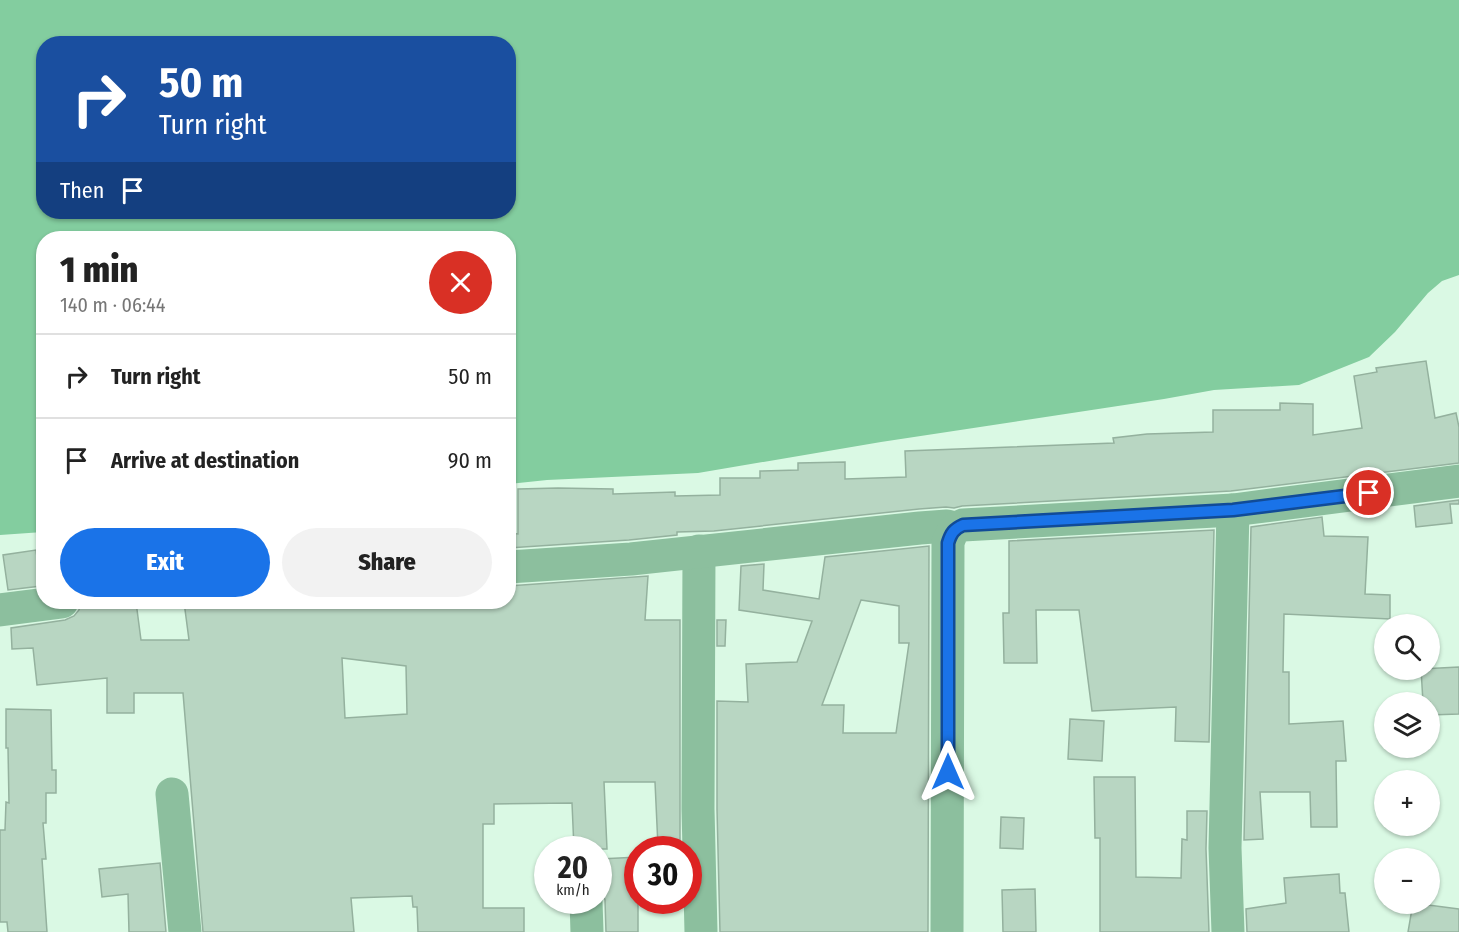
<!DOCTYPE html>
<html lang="en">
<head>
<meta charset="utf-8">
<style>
	body { margin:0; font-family:"Fira Sans Condensed",sans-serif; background:#f2f2f2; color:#222; height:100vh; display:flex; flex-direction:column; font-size:22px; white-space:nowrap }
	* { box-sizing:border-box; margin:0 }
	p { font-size:20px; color:#767676 }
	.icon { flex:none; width:33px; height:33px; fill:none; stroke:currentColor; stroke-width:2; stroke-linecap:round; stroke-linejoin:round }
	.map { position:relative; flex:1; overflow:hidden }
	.details { position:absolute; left:36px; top:231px; width:480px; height:378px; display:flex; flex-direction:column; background:#fff; border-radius:24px; box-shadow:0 2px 4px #0004 }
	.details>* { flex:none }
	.hud { position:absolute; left:36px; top:36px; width:480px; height:183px; border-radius:24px; box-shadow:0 2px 4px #0004; background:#1a4fa0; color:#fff; overflow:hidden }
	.fabs { position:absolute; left:1374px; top:614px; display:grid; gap:12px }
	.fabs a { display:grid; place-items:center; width:66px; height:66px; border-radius:50%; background:#fff; box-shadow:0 2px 4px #0004; font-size:30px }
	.speed { position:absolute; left:534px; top:836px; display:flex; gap:12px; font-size:30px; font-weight:700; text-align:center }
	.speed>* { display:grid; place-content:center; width:78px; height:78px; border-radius:50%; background:#fff; box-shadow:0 2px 4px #0004; line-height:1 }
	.speed small { font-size:15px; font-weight:400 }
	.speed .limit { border:9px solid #d22; background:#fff; color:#111 }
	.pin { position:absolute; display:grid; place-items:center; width:51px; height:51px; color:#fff; margin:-26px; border:3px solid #fff; border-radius:50%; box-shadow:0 2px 6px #0007 }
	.me { position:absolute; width:66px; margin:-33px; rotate:0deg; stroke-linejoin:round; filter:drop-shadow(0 0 4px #0008) }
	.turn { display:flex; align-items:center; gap:21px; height:126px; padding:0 24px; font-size:27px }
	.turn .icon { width:78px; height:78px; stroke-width:2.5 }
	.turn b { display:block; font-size:42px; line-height:51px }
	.then { display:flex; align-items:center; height:57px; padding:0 24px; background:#0003; gap:12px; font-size:22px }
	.round { display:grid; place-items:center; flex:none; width:63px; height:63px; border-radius:32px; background:#f2f2f2 }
	.overview { display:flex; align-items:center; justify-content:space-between; height:102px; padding:0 24px }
	h1 { font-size:36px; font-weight:800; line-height:45px }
	.cta { display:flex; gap:12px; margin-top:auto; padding:12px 24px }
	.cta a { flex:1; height:69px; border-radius:36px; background:#1a73e8; color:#fff; font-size:24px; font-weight:800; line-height:69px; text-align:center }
	.cta a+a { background:#f2f2f2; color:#222 }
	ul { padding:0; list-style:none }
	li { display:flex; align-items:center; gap:18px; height:84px; padding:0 24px; border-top:2px solid #e0e0e0 }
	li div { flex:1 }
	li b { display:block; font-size:22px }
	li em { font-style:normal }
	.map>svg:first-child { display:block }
	.water { fill:#83cd9f; fill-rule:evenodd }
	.building { fill:#b8d6c2; stroke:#94b19e; stroke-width:1.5; fill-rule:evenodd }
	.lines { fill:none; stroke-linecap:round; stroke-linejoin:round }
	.minor { stroke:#8cbf9e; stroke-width:33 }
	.route-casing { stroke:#114b97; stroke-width:15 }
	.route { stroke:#1a73e8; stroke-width:10 }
</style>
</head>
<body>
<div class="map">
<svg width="1459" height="932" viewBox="0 0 1459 932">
	<rect width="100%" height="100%" fill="#daf9e4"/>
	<path class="water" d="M0,0H1459V275L1442,281L1428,293L1395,332L1369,357L1299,385L1214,390L1164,399L881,442L698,473L547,480L509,484L508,238H44L43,532L0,535ZM44,44H508V212H44Z"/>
	<g class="building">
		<polygon points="1426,361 1435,418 1456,413 1459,427 1459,463 1231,491 962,506 954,508 946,507 919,509 714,531 677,532 677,535 629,540 508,548 508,533 518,534 518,489 558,488 613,489 613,494 675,492 675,496 720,495 720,478 760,478 760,471 798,470 798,463 845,462 845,479 906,477 905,451 1114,443 1113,438 1147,434 1213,432 1213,410 1280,410 1280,403 1313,404 1313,435 1362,428 1354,376 1377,372 1376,368"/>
		<polygon points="1459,500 1459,504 1450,504 1452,523 1416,527 1414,506"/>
		<polygon points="1322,517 1324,536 1368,537 1365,594 1390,595 1390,619 1284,614 1283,672 1289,672 1289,724 1343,721 1346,761 1336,761 1337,827 1311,827 1310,792 1260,792 1263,839 1244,840 1251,527"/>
		<polygon points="1214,530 1209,742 1175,741 1176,707 1092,711 1079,610 1036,610 1037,663 1004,663 1003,613 1009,613 1009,541"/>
		<path d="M929,546L928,932H720L717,809V701L748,702L746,664L797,662L812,621L739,610L741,566L764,564L763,590L819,599L825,557ZM861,600L899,606V643H909L896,733H843L844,705H822Z"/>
		<polygon points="36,550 41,586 8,590 3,555"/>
		<path d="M648,576L645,620H680V845L658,847L655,782H604L607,849H574L572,803L494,804V824H483V908H524V932H418L417,907H413L412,896L351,898L354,932H203L183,693H134V713H107V678L37,685L33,648L12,649L11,628L65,620L74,616L79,610L80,605L111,603V602H136L141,640H189L184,602H508V586ZM342,658L406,666L407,714L345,718Z"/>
		<polygon points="717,620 726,620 725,646 717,646"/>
		<polygon points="1459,667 1459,714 1430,715 1430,702 1423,702 1421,669"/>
		<polygon points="6,709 51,710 52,770 56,770 56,793 46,793 46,823 43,823 46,859 42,859 47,932 8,932 7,922 0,922 0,830 5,830 6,802 9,803 8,748 6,748"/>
		<polygon points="1070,719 1104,721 1102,761 1068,759"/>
		<polygon points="1094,777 1135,777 1136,877 1181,878 1182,839 1187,840 1187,811 1207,811 1206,849 1209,932 1100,932 1100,838 1095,838"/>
		<polygon points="1001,817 1024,818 1023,849 1000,848"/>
		<polygon points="638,857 638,932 606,932 605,900 602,891 600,859"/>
		<polygon points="160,863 166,932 129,932 128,894 102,897 99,869"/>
		<polygon points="1339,874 1340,893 1345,893 1349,932 1247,932 1246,909 1286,903 1284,878"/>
		<polygon points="1035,889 1036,932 1003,932 1002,890"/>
		<polygon points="1413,903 1459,909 1459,932 1408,932"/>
	</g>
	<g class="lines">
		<g class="minor">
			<polyline points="699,551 698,809 701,932"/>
			<polyline points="508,567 631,559 920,528 947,526 955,528"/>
			<polyline points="0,610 62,602"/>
			<polyline points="172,794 185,932"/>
			<polyline points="586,901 587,932"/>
			<path d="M947,932L948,543C951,533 953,529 963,525L1233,510L1459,481"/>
			<polyline points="1228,932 1225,848 1233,510"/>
		</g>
	</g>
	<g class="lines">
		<defs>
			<path id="route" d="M948,772V543C951,533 954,529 963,525L1233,510L1369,493"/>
		</defs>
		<use href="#route" class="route-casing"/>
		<use href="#route" class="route"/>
	</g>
</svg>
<div class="fabs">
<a><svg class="icon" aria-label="search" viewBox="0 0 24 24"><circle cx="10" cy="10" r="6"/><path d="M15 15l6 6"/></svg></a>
<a><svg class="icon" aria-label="layers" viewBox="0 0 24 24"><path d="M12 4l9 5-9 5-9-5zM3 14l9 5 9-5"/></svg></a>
<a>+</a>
<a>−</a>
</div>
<div class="speed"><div>20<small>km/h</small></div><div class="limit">30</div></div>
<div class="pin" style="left:1369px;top:493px;background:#d93025"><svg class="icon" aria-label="arrive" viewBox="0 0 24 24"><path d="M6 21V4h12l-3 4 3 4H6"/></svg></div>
<svg class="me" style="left:948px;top:772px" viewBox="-20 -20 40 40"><path d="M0-17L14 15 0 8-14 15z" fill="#1a73e8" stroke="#fff" stroke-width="4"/></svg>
<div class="hud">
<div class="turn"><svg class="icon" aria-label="right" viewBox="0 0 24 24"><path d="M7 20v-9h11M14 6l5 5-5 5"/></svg><div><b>50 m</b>Turn right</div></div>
<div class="then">Then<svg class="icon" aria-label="arrive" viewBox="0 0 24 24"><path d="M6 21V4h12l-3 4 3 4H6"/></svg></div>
</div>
<section class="details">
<div class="overview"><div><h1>1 min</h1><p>140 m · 06:44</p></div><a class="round" style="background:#d93025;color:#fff"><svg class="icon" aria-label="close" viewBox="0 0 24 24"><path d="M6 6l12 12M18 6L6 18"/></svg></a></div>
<ul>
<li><svg class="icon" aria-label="right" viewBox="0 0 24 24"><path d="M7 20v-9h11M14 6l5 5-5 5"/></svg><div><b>Turn right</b></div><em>50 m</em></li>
<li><svg class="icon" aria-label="arrive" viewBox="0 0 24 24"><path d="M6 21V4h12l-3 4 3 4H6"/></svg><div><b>Arrive at destination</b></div><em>90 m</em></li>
</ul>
<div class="cta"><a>Exit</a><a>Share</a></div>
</section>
</div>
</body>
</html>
